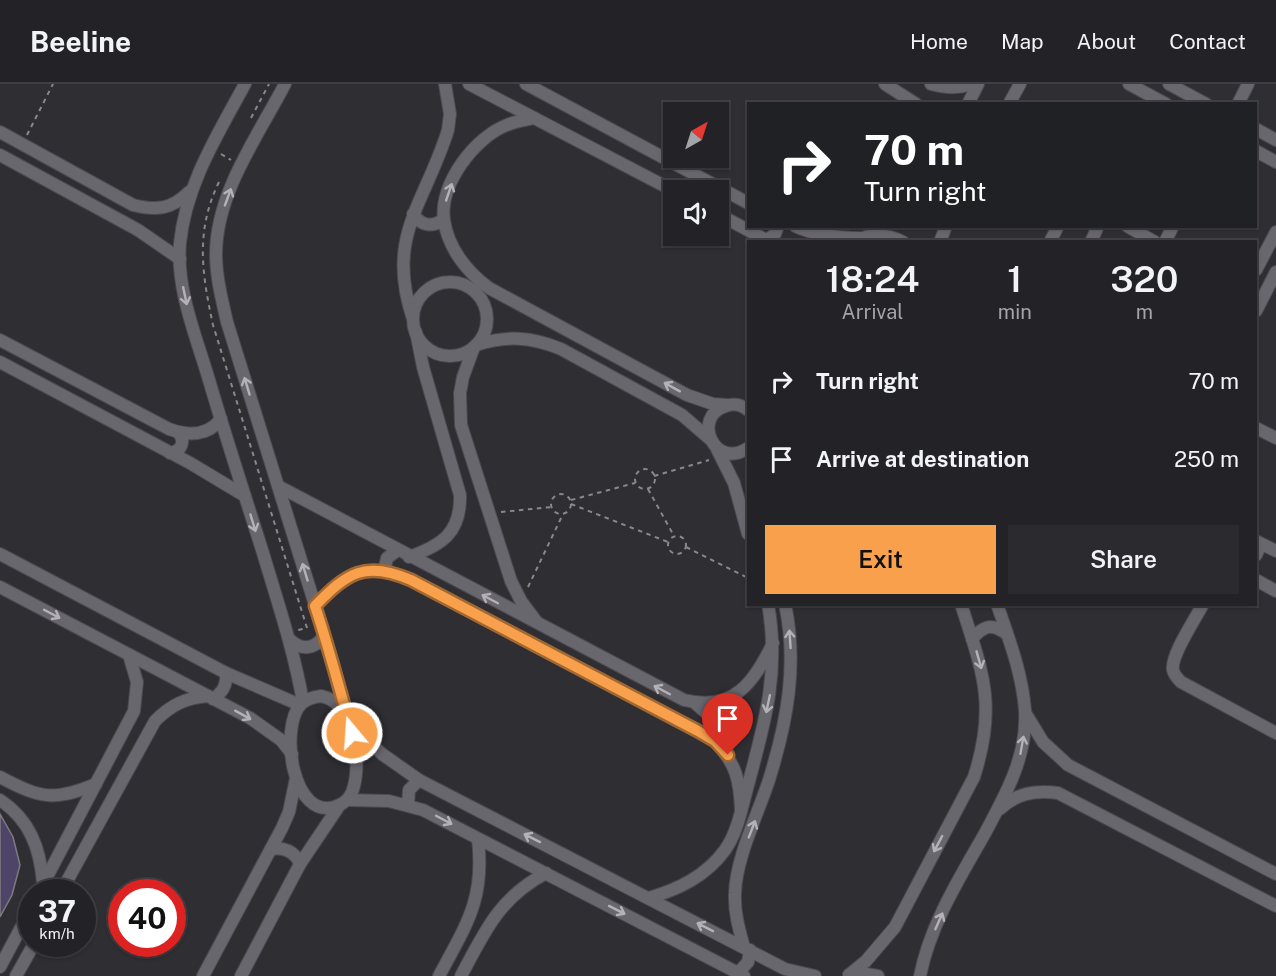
<!DOCTYPE html>
<html lang="en">
<head>
<meta charset="utf-8">
<style>
	body { margin:0; font-family:"Public Sans",sans-serif; background:#2b2a2e; color:#f1f3f6; height:100vh; display:flex; flex-direction:column; font-size:22px; white-space:nowrap }
	* { box-sizing:border-box; margin:0 }
	p { font-size:20px; color:#a3a4a7 }
	.icon { flex:none; width:33px; height:33px; fill:none; stroke:currentColor; stroke-width:2; stroke-linecap:round; stroke-linejoin:round }
	.map { position:relative; flex:1; overflow:hidden }
	.side { position:absolute; left:747px; top:156px; width:510px; height:366px; display:flex; flex-direction:column; background:#232226; border-radius:0px; box-shadow:0 2px 4px #0004,0 0 0 2px #403f43 }
	.side>* { flex:none }
	.guide { position:absolute; left:747px; top:18px; width:510px; height:126px; border-radius:0px; box-shadow:0 2px 4px #0004,0 0 0 2px #403f43; background:#202124; color:#fff; overflow:hidden }
	.needle { width:39px; rotate:39deg }
	.buttons { position:absolute; left:663px; top:18px; display:grid; gap:12px }
	.buttons a { display:grid; place-items:center; width:66px; height:66px; border-radius:0px; background:#232226; box-shadow:0 2px 4px #0004,0 0 0 2px #403f43; font-size:30px }
	.speed { position:absolute; left:18px; top:795px; display:flex; gap:12px; font-size:30px; font-weight:700; text-align:center }
	.speed>* { display:grid; place-content:center; width:78px; height:78px; border-radius:50%; background:#232226; box-shadow:0 2px 4px #0004,0 0 0 2px #403f43; line-height:1 }
	.speed small { font-size:15px; font-weight:400 }
	.speed .limit { border:9px solid #d22; background:#fff; color:#111 }
	.pin { position:absolute; display:grid; place-items:center; width:51px; height:51px; color:#fff; margin:-62px -26px; border-radius:50% 50% 50% 0; rotate:-45deg; box-shadow:0 0 6px #0007 }
	.pin .icon { rotate:45deg }
	.me { position:absolute; width:66px; margin:-33px; rotate:342deg; stroke-linejoin:round; filter:drop-shadow(0 0 4px #0008) }
	.turn { display:flex; align-items:center; gap:21px; height:126px; padding:0 18px; font-size:27px }
	.turn .icon { width:78px; height:78px; stroke-width:2.5 }
	.turn b { display:block; font-size:42px; line-height:51px }
	.eta { display:flex; justify-content:space-evenly; align-items:center; height:102px; text-align:center }
	.eta b { font-size:36px; font-weight:600; line-height:42px }
	.action { display:flex; gap:12px; margin-top:auto; padding:12px 18px }
	.action a { flex:1; height:69px; border-radius:0px; background:#f9a04d; color:#111; font-size:24px; font-weight:600; line-height:69px; text-align:center }
	.action a+a { background:#2b2a2e; color:#f1f3f6 }
	ul { padding:0; list-style:none }
	li { display:flex; align-items:center; gap:18px; height:78px; padding:0 18px }
	li div { flex:1 }
	li b { display:block; font-size:22px }
	li em { font-style:normal }
	header { display:flex; align-items:center; gap:36px; box-sizing:border-box; height:84px; padding:0 30px; background:#232226; border-bottom:2px solid #403f43 }
	header strong { font-size:28px }
	nav { display:flex; gap:33px; margin-inline-start:auto; font-size:21px }
	.map>svg:first-child { display:block }
	.building { fill:#4e4467; stroke:#7d7b82; stroke-width:1.5 }
	.lines { fill:none; stroke-linecap:round; stroke-linejoin:round }
	.minor-casing { stroke:#4a494e; stroke-width:14 }
	.path { stroke:#89888d; stroke-width:2; stroke-dasharray:4.5 4.5; stroke-linecap:butt }
	.minor { stroke:#69676e; stroke-width:12 }
	.oneway { stroke:#b4b2b7 }
	.route-casing { stroke:#a26832; stroke-width:15 }
	.route { stroke:#f9a04d; stroke-width:10 }
</style>
</head>
<body>
<header>
<strong>Beeline</strong>
<nav><a>Home</a><a>Map</a><a>About</a><a>Contact</a></nav>
</header>
<div class="map">
<svg width="1276" height="892" viewBox="0 0 1276 892">
	<rect width="100%" height="100%" fill="#2f2e33"/>
	<polygon class="building" points="0,730 13,753 20,781 12,811 0,833"/>
	<g class="lines">
		<defs>
			<g id="minor">
				<path d="M245,0C218,50 186,100 180,159C176,205 196,252 209,296C226,354 245,412 263,469C278,519 294,567 303,618"/>
				<path d="M285,0C258,52 216,109 216,170C216,193 222,216 227,238L333,579L344,625"/>
				<polyline points="469,0 674,107"/>
				<polyline points="526,0 748,119"/>
				<polyline points="885,0 916,20"/>
				<path d="M931,0C945,4 957,5 971,0"/>
				<polyline points="1129,0 1166,20"/>
				<polyline points="1169,0 1206,20"/>
				<polyline points="968,20 978,0"/>
				<polyline points="1009,20 1020,0"/>
				<polyline points="1238,20 1248,0"/>
				<path d="M534,34C526,36 516,37 507,41C475,53 439,100 444,136C448,164 467,188 489,204L687,311L713,320L727,321"/>
				<polyline points="1256,45 1276,56"/>
				<path d="M0,48L133,121C157,127 172,125 189,108"/>
				<polyline points="1256,67 1276,78"/>
				<polyline points="0,71 138,146 180,175"/>
				<path d="M413,130C421,142 433,144 444,135"/>
				<polyline points="718,130 770,158"/>
				<path d="M795,142C816,152 840,154 863,154"/>
				<polyline points="1127,142 1155,158"/>
				<polyline points="767,156 775,150 778,142"/>
				<path d="M858,156C872,149 889,150 903,158"/>
				<polyline points="940,158 946,142"/>
				<polyline points="1050,158 1058,142"/>
				<polyline points="1091,158 1098,142"/>
				<polyline points="1165,158 1173,142"/>
				<polyline points="1256,186 1276,148"/>
				<circle cx="450" cy="235" r="37"/>
				<polyline points="1256,227 1276,188"/>
				<path d="M413,235C385,152 425,120 448,46L450,30L445,0"/>
				<path d="M0,256L169,345C188,352 208,352 221,335"/>
				<path d="M476,261C507,251 532,253 561,265L682,331L711,356"/>
				<polyline points="474,263 463,293 460,309 461,341 511,497 521,517 536,537"/>
				<polyline points="0,278 190,379 245,412"/>
				<path d="M748,326C742,321 734,319 726,322C691,332 714,387 748,364"/>
				<polyline points="1256,344 1276,354"/>
				<polyline points="717,365 734,399 748,450"/>
				<path d="M170,369C182,367 186,357 178,348"/>
				<path d="M278,402L684,616C733,628 754,599 773,559"/>
				<polyline points="1256,457 1276,467"/>
				<polyline points="0,470 226,589 300,621"/>
				<polyline points="1256,471 1261,460"/>
				<path d="M409,473C442,461 461,449 460,411L423,283L416,248"/>
				<polyline points="387,487 385,483 387,474 398,466"/>
				<polyline points="1256,496 1276,507"/>
				<polyline points="0,503 250,634 281,656 292,670"/>
				<path d="M1203,520C1196,534 1170,572 1173,586C1174,591 1178,595 1181,598L1276,649"/>
				<path d="M315,522C347,489 365,476 411,496L715,657C736,680 740,696 741,727"/>
				<path d="M972,555C984,541 992,539 1007,550"/>
				<path d="M290,556C302,567 315,565 324,552"/>
				<path d="M321,612C354,618 361,675 354,702C352,711 346,719 337,722C292,739 279,643 301,620C306,615 314,613 321,612Z"/>
				<path d="M213,615C223,608 227,601 226,589"/>
				<polyline points="695,619 721,642 722,649 715,657"/>
				<polyline points="1026,630 1043,658 1068,681 1276,790"/>
				<polyline points="348,637 382,670 419,696 785,885 815,892"/>
				<path d="M0,693C40,714 53,718 96,700"/>
				<path d="M0,716C30,736 40,764 43,799"/>
				<polyline points="347,716 389,717 423,726 744,892"/>
				<polyline points="408,721 409,706 419,696"/>
				<path d="M1000,725C1017,709 1035,706 1058,709L1276,822"/>
				<path d="M271,765C284,763 295,767 300,780"/>
				<polyline points="39,808 134,627 137,598 129,571"/>
				<path d="M61,808L155,637C171,621 185,614 208,612"/>
				<path d="M649,814C679,805 706,792 725,766C738,748 742,722 748,701C765,638 780,587 768,520"/>
				<path d="M744,863C739,845 734,828 735,809C736,774 758,730 769,696C787,638 798,581 785,520"/>
				<polyline points="0,883 32,823"/>
				<polyline points="738,889 748,878 750,866"/>
				<path d="M849,891L866,877L895,843L974,693C997,621 983,589 961,520"/>
				<polyline points="849,891 860,889 878,892"/>
				<polyline points="16,892 34,860"/>
				<polyline points="203,892 282,744 289,728 296,694"/>
				<polyline points="241,892 300,780 339,722"/>
				<path d="M439,892C466,841 485,816 478,755"/>
				<path d="M461,892C485,847 499,814 546,789"/>
				<path d="M920,892C930,841 959,795 984,751C1005,712 1028,672 1025,626C1022,589 1009,555 997,520"/>
			</g>
		</defs>
		<use href="#minor" class="minor-casing"/>
		<g class="path">
			<polyline points="251,34 269,0"/>
			<polyline points="27,51 53,0"/>
			<polyline points="221,70 231,76"/>
			<path d="M219,98C195,147 202,190 213,241L307,544L298,546"/>
			<circle cx="645" cy="395" r="10"/>
			<polyline points="654,392 709,376"/>
			<polyline points="648,405 674,452"/>
			<circle cx="561" cy="420" r="10"/>
			<polyline points="571,416 635,399"/>
			<polyline points="571,420 668,458"/>
			<polyline points="501,428 552,423"/>
			<circle cx="677" cy="461" r="9"/>
			<polyline points="686,463 748,494"/>
			<polyline points="528,503 563,430"/>
		</g>
		<use href="#minor" class="minor"/>
	</g>
	<defs><path id="oneway-shaft" d="M-6 0H5M1.5-3L5.5 0L1.5 3" fill="none" stroke-width="1.6" stroke-linecap="round" stroke-linejoin="round" transform="scale(1.5)"/></defs>
	<g class="oneway">
		<use href="#oneway-shaft" transform="translate(449 108) rotate(-71)"/>
		<use href="#oneway-shaft" transform="translate(228 113) rotate(-70)"/>
		<use href="#oneway-shaft" transform="translate(185 212) rotate(78)"/>
		<use href="#oneway-shaft" transform="translate(247 302) rotate(-107)"/>
		<use href="#oneway-shaft" transform="translate(672 303) rotate(-151)"/>
		<use href="#oneway-shaft" transform="translate(253 439) rotate(73)"/>
		<use href="#oneway-shaft" transform="translate(305 488) rotate(-107)"/>
		<use href="#oneway-shaft" transform="translate(490 515) rotate(-152)"/>
		<use href="#oneway-shaft" transform="translate(52 530) rotate(28)"/>
		<use href="#oneway-shaft" transform="translate(790 555) rotate(-94)"/>
		<use href="#oneway-shaft" transform="translate(979 576) rotate(74)"/>
		<use href="#oneway-shaft" transform="translate(662 606) rotate(-152)"/>
		<use href="#oneway-shaft" transform="translate(768 620) rotate(102)"/>
		<use href="#oneway-shaft" transform="translate(243 631) rotate(29)"/>
		<use href="#oneway-shaft" transform="translate(1022 661) rotate(-80)"/>
		<use href="#oneway-shaft" transform="translate(444 736) rotate(28)"/>
		<use href="#oneway-shaft" transform="translate(752 745) rotate(-69)"/>
		<use href="#oneway-shaft" transform="translate(532 754) rotate(-153)"/>
		<use href="#oneway-shaft" transform="translate(938 760) rotate(118)"/>
		<use href="#oneway-shaft" transform="translate(617 826) rotate(27)"/>
		<use href="#oneway-shaft" transform="translate(939 837) rotate(-66)"/>
		<use href="#oneway-shaft" transform="translate(705 843) rotate(-153)"/>
	</g>
	<g class="lines">
		<defs>
			<path id="route" d="M352,649C340,607 329,564 315,522C347,489 365,476 411,496L698,647L715,657L728,671"/>
		</defs>
		<use href="#route" class="route-casing"/>
		<use href="#route" class="route"/>
	</g>
</svg>
<div class="buttons">
<a><svg class="needle" viewBox="-14 -14 28 28"><path d="M0-13l5 13h-10z" fill="#e53935"/><path d="M0 13l5-13h-10z" fill="#a3a4a7"/></svg></a>
<a><svg class="icon" aria-label="sound" viewBox="0 0 24 24"><path d="M4 9h4l5-4v14l-5-4H4zM17 9q2 3 0 6"/></svg></a>
</div>
<div class="speed"><div>37<small>km/h</small></div><div class="limit">40</div></div>
<div class="pin" style="left:728px;top:671px;background:#d93025"><svg class="icon" aria-label="arrive" viewBox="0 0 24 24"><path d="M6 21V4h12l-3 4 3 4H6"/></svg></div>
<svg class="me" style="left:352px;top:649px" viewBox="-20 -20 40 40"><circle r="17" fill="#f9a04d" stroke="#fff" stroke-width="3"/><path d="M0-11L8 9 0 5-8 9z" fill="#fff"/></svg>
<div class="guide">
<div class="turn"><svg class="icon" aria-label="right" viewBox="0 0 24 24"><path d="M7 20v-9h11M14 6l5 5-5 5"/></svg><div><b>70 m</b>Turn right</div></div>
</div>
<section class="side">
<div class="eta">
<div><b>18:24</b><p>Arrival</p></div>
<div><b>1</b><p>min</p></div>
<div><b>320</b><p>m</p></div>
</div>
<ul>
<li><svg class="icon" aria-label="right" viewBox="0 0 24 24"><path d="M7 20v-9h11M14 6l5 5-5 5"/></svg><div><b>Turn right</b></div><em>70 m</em></li>
<li><svg class="icon" aria-label="arrive" viewBox="0 0 24 24"><path d="M6 21V4h12l-3 4 3 4H6"/></svg><div><b>Arrive at destination</b></div><em>250 m</em></li>
</ul>
<div class="action"><a>Exit</a><a>Share</a></div>
</section>
</div>
</body>
</html>
